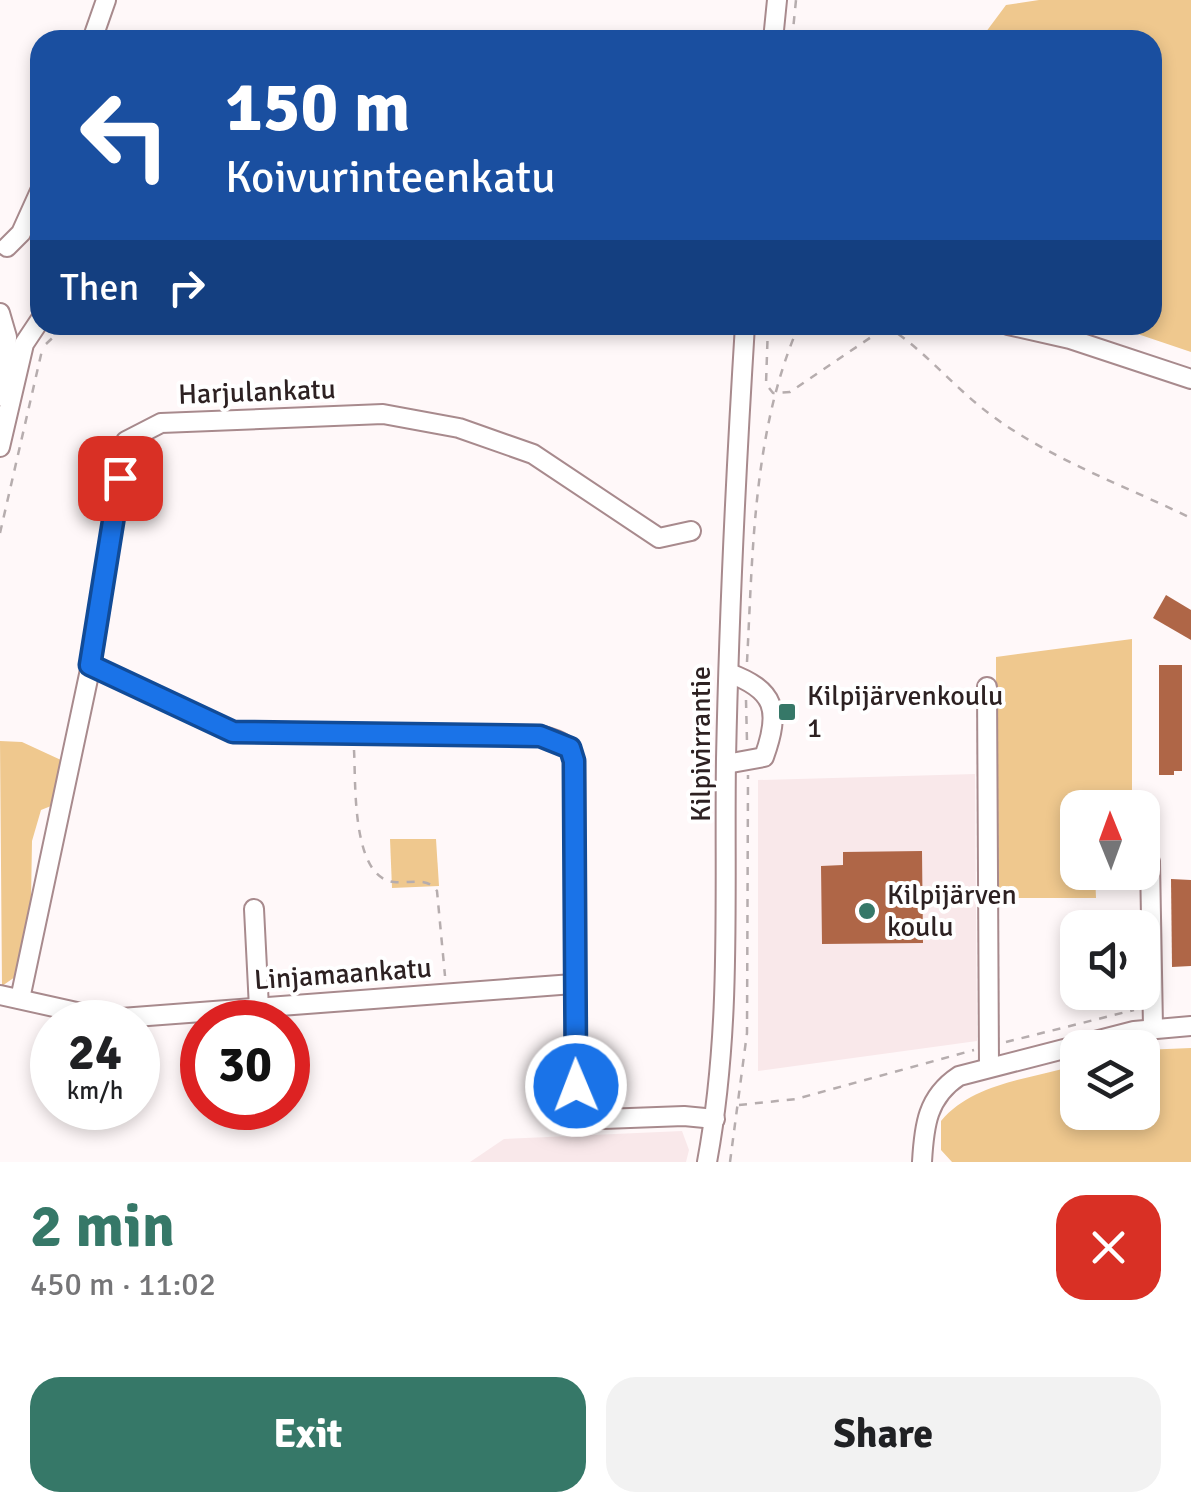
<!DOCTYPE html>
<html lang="en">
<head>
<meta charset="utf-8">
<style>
	body { margin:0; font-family:Signika,sans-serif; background:#f2f2f2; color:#202124; height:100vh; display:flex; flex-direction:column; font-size:38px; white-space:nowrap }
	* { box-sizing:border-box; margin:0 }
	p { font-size:32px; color:#757577 }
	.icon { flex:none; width:55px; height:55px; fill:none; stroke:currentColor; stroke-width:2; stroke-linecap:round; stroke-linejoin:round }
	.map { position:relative; height:1162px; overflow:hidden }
	.panel { display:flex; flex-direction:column; background:#fff; flex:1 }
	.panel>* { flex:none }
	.banner { position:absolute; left:30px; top:30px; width:1132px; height:305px; border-radius:30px; box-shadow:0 5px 15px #0003; background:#1a4fa0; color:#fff; overflow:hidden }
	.needle { width:65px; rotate:359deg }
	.fabs { position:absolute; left:1060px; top:790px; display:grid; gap:20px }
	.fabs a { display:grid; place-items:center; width:100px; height:100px; border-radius:20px; background:#fff; box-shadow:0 5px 15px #0003; font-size:50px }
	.speed { position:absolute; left:30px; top:1000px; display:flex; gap:20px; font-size:50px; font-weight:700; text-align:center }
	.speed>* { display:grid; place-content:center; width:130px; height:130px; border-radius:50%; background:#fff; box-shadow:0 5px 15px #0003; line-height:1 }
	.speed small { font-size:25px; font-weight:400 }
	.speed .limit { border:15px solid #d22; background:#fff; color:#111 }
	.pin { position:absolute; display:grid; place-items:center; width:85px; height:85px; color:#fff; margin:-42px; border-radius:20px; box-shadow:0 5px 15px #0006 }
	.me { position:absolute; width:110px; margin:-55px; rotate:359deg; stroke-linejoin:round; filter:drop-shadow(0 0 8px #0008) }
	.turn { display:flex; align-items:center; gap:35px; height:210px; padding:0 30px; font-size:45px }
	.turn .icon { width:130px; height:130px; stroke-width:2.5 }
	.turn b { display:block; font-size:70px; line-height:85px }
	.then { display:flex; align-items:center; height:95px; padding:0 30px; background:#0003; gap:20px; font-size:38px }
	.round { display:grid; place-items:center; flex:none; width:105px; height:105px; border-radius:30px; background:#f2f2f2 }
	.headline { display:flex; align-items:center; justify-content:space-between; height:170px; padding:0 30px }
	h1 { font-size:60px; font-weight:700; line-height:75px; color:#367868 }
	.button { display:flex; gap:20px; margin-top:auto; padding:20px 30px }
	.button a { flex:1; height:115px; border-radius:30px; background:#367868; color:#fff; font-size:40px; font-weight:700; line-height:115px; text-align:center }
	.button a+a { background:#f2f2f2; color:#202124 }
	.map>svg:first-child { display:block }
	.built { fill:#f9e8ea }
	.green { fill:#efc88e }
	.building { fill:#af6647 }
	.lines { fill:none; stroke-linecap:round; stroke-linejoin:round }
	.minor-casing { stroke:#a88a8d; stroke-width:22 }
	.path { stroke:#b6adae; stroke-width:2.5; stroke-dasharray:8 8; stroke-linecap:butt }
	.minor { stroke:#fff; stroke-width:18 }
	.route-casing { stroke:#114b97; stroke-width:25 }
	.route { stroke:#1a73e8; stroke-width:18 }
	.poi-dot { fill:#367868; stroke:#fff; stroke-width:4 }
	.labels { text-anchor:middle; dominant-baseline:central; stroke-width:8; stroke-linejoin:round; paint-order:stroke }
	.street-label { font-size:28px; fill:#2d2122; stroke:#fff }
	.poi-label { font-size:28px; fill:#2d2122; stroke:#fff; text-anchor:start }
</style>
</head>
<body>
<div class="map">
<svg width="1191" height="1162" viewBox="0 0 1191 1162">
	<rect width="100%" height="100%" fill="#fff8f9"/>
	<g class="built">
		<polygon points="975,774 977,1041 758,1071 758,780"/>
		<polygon points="682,1131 689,1150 686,1162 470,1162 504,1139"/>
	</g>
	<g class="green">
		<polygon points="1039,0 1191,0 1191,352 1111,325 1152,325 1152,40 980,40 1006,5"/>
		<polygon points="1132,639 1132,807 1078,808 1078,872 1095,873 1096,898 996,898 996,657"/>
		<polygon points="0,741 22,742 61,760 51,806 41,810 32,841 31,902 15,977 2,986"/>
		<polygon points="390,839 436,839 439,886 392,888"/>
		<path d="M1191,1048V1162H952L941,1150V1121C974,1082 1032,1079 1077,1065L1078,1112H1142L1143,1050Z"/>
	</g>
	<g class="building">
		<polygon points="1166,595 1191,610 1191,640 1153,618"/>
		<polygon points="1159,665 1182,665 1182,771 1174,771 1174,775 1159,775"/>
		<polygon points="922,851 923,943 822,944 821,866 843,865 843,852"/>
		<polygon points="1171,879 1191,880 1191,966 1172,967"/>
	</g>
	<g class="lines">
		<defs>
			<g id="minor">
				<polyline points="92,40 106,0"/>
				<polyline points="773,40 777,0"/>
				<polyline points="7,247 21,233 40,191"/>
				<polyline points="0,313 7,337 4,397"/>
				<polyline points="1008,325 1070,339 1191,379"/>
				<polyline points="0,447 24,344 40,320"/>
				<path d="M91,665L233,732L540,735C558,740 568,742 575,761L576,1120L684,1116L715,1119"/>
				<polyline points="987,687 989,1067"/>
				<path d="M726,764L764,757C781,710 775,690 729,673"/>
				<polyline points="1150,862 1153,1027"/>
				<polyline points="254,909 259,1008"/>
				<polyline points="0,995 108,1019 573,984"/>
				<polyline points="20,999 91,665 126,441 161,423 383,414 459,428 533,454 659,538 691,531"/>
				<path d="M707,1162C732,1027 724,895 726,759C729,614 736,470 745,325"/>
				<path d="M922,1162C924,1126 927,1097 959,1076L1134,1031L1191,1026"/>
			</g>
		</defs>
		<use href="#minor" class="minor-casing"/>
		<g class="path">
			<polyline points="792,40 796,0"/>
			<polyline points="768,325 766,384 773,393 790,392 886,327"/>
			<path d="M885,325C925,350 953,387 991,415C1050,459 1125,486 1191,518"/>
			<polyline points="941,325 949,327"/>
			<polyline points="46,344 66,325"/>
			<polyline points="0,533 43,346"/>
			<path d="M747,662C753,549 753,430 799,325"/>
			<polyline points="746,700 747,742"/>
			<path d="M354,750C356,782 351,878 394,882C410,884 427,876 437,891L445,976"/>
			<polyline points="1006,1042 1134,1010"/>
			<polyline points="739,1105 796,1099 974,1050"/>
			<polyline points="730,1162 747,1033 748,775"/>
		</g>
		<use href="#minor" class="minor"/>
	</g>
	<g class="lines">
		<defs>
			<polyline id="route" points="120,478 90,665 233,732 540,736 570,748 574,761 576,1086"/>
		</defs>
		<use href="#route" class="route-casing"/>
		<use href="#route" class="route"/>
	</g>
	<g class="poi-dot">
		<rect x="777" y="702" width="20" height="20" rx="5"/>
		<circle cx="867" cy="911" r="10"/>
	</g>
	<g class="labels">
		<g class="street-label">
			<text transform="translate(257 392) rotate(-2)">Harjulankatu</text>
			<text transform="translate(701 744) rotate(-90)">Kilpivirrantie</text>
			<text transform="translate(343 974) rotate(-4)">Linjamaankatu</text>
		</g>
		<g class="poi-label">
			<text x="807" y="696">Kilpijärvenkoulu<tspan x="807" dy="32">1</tspan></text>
			<text x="887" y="895">Kilpijärven<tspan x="887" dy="32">koulu</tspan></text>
		</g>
	</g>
</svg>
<div class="fabs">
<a><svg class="needle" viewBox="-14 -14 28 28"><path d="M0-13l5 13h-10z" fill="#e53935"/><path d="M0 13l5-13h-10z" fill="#757577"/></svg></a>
<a><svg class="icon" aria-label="sound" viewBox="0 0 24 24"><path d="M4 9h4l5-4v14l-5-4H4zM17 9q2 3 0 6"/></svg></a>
<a><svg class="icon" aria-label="layers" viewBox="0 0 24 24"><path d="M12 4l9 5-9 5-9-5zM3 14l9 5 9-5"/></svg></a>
</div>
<div class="speed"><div>24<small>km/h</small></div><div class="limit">30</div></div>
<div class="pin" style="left:120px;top:478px;background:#d93025"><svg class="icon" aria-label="arrive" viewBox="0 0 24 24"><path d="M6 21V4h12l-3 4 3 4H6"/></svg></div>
<svg class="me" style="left:576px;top:1086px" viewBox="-20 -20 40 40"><circle r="17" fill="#1a73e8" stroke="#fff" stroke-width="3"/><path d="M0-11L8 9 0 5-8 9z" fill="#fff"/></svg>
<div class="banner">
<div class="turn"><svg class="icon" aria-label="left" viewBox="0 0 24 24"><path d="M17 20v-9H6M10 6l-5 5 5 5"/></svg><div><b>150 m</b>Koivurinteenkatu</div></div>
<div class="then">Then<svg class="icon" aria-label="right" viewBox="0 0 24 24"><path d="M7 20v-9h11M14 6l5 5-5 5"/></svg></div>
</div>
</div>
<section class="panel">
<div class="headline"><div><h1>2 min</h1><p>450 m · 11:02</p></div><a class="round" style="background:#d93025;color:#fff"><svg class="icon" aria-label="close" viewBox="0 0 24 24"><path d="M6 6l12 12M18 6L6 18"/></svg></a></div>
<div class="button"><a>Exit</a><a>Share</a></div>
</section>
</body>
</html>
